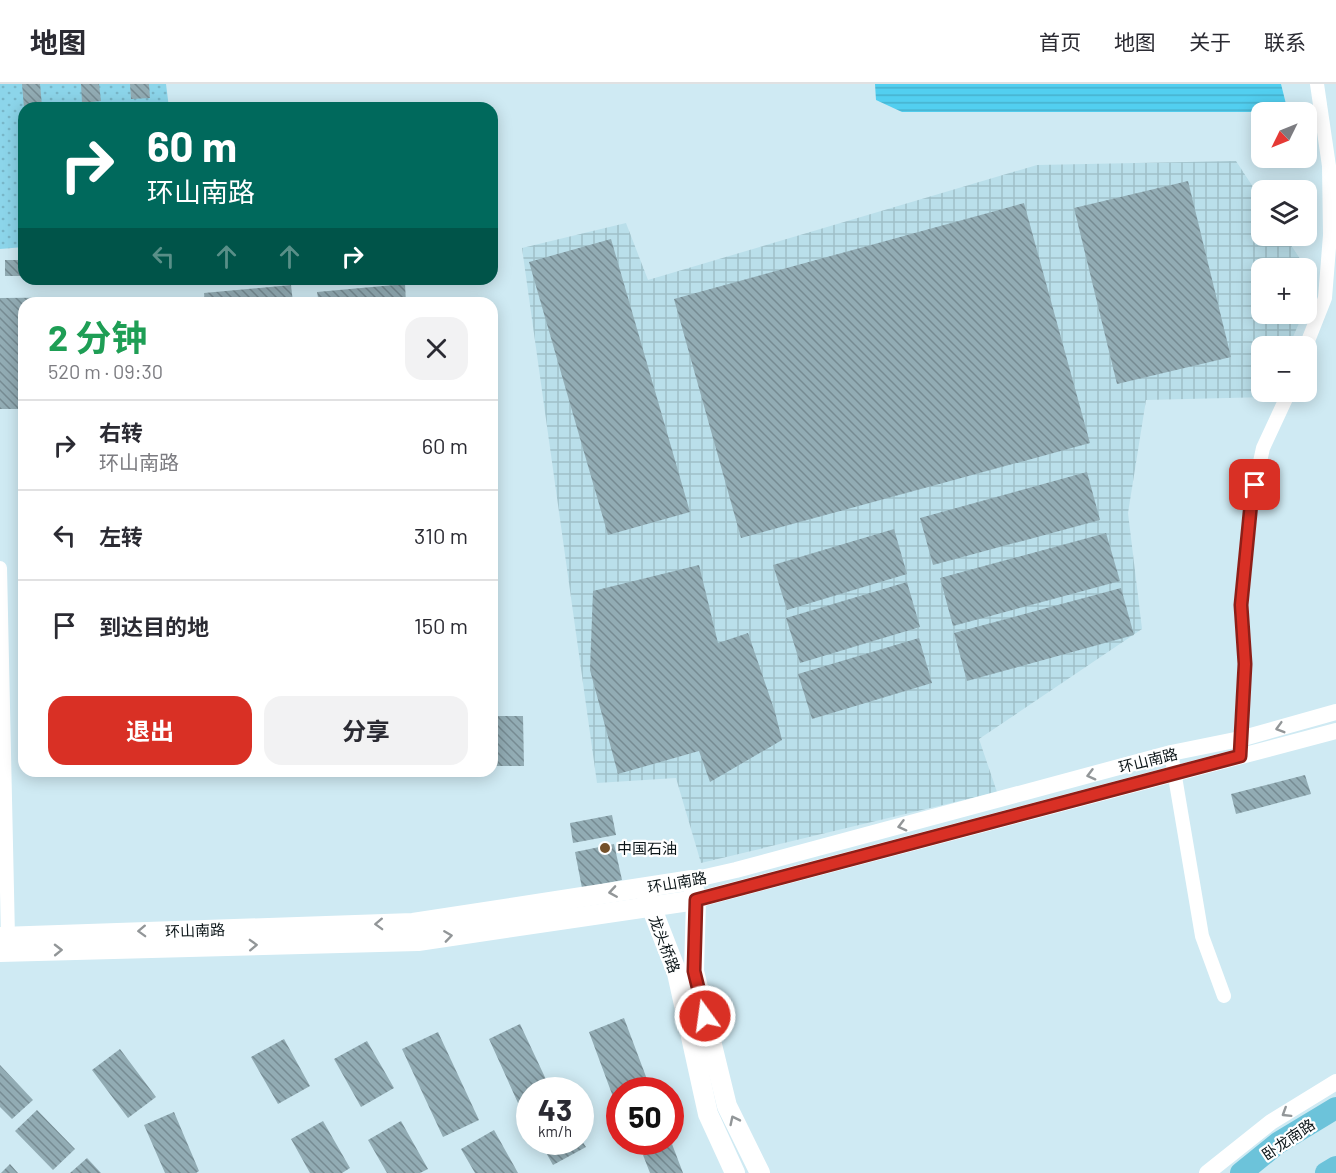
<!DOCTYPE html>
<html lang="zh">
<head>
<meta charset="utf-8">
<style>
	body { margin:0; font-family:Barlow,"Noto Sans SC",sans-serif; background:#f2f2f3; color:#2b2b33; height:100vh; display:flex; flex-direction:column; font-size:22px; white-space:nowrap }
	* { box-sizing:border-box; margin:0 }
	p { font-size:20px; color:#7c7c81 }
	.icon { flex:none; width:33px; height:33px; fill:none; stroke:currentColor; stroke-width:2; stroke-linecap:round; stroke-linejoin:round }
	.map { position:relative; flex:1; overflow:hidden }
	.details { position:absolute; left:18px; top:213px; width:480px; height:480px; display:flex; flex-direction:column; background:#fff; border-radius:18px; box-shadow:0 3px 15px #0003 }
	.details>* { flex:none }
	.top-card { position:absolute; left:18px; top:18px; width:480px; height:183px; border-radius:18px; box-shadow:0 3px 15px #0003; background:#00695c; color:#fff; overflow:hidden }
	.needle { width:39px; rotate:227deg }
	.buttons { position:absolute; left:1251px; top:18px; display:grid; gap:12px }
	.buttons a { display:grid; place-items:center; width:66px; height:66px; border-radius:12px; background:#fff; box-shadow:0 3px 15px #0003; font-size:30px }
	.speed { position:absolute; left:516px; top:993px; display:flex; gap:12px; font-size:30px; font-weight:700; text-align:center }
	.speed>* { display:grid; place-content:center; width:78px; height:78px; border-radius:50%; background:#fff; box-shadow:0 3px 15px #0003; line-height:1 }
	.speed small { font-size:15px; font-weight:400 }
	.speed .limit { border:9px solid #d22; background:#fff; color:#111 }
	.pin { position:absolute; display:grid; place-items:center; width:51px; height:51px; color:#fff; margin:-26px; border-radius:12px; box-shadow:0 3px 9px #0006 }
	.me { position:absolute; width:66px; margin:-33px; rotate:346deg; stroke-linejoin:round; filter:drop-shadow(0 0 4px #0008) }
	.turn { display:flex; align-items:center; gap:21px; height:126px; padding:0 30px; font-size:27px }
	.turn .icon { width:78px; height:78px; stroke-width:2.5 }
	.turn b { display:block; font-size:42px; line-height:51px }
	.lanes { display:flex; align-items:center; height:57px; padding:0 30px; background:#0003; justify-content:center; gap:30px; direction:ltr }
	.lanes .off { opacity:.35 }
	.round { display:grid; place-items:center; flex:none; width:63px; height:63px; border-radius:18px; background:#f2f2f3 }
	.headline { display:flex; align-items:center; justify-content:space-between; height:102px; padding:0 30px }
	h1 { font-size:36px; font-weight:700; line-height:45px; color:#1e9e55 }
	.cta { display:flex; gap:12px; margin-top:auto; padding:12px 30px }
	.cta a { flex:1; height:69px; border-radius:18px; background:#d93025; color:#fff; font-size:24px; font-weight:700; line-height:69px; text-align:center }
	.cta a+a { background:#f2f2f3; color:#2b2b33 }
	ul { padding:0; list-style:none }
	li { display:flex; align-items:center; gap:18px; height:90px; padding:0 30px; border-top:2px solid #e1e1e2 }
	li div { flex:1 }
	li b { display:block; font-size:22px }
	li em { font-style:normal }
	header { display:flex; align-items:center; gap:36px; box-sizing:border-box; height:84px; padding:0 30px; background:#fff; border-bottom:2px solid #e1e1e2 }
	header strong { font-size:28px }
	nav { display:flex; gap:33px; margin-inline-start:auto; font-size:21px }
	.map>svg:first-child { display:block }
	.industrial { fill:url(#industrial-grid) }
	.park { fill:url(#park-dots) }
	.water { fill:url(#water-rules) }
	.building { fill:url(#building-back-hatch) }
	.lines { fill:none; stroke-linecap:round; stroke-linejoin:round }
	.minor { stroke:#fff; stroke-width:14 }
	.tertiary { stroke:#fff; stroke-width:16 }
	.secondary { stroke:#fff; stroke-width:20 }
	.trunk { stroke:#6cc3da; stroke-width:22 }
	.oneway { stroke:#929698 }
	.route-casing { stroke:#8d1f18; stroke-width:15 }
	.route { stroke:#d93025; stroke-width:10 }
	.poi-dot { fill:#74512a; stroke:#fff; stroke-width:2 }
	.labels { text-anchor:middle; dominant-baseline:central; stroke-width:4.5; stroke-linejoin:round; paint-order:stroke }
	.street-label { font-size:15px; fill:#0c1619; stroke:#fff }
	.poi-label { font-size:15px; fill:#0c1619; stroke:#fff; text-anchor:start }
</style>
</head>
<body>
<header>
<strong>地图</strong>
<nav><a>首页</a><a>地图</a><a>关于</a><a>联系</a></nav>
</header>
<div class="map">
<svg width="1336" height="1089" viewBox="0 0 1336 1089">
	<defs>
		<pattern id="industrial-grid" width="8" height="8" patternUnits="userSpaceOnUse" patternTransform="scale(1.5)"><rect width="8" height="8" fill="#badfea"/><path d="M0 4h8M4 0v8" fill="none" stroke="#9fbfc8"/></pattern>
		<pattern id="park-dots" width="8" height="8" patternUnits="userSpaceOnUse" patternTransform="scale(1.5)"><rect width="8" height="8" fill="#8cd5ea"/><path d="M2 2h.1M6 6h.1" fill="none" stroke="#78b6c8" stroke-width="1.8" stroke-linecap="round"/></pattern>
		<pattern id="water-rules" width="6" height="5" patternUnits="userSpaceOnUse" patternTransform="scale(1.5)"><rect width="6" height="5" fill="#52cff0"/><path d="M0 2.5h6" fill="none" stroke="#46b1cd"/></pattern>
		<pattern id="building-back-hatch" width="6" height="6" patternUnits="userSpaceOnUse" patternTransform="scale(1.5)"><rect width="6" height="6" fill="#92acb4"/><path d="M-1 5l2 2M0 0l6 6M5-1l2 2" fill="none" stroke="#768b92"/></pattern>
	</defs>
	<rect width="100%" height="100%" fill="#cfeaf3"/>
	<polygon class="industrial" points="1236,77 1261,115 1262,152 1285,152 1316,199 1307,222 1306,184 1262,184 1262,230 1303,230 1289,262 1262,262 1262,308 1270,308 1268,313 1146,316 1128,429 1142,545 979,655 997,708 701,779 676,694 597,699 522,164 626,139 648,196 1037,81"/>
	<polygon class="park" points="0,0 166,0 169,24 24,24 24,163 0,165"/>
	<polygon class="water" points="875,0 1281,0 1288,28 902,28 876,16"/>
	<g class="building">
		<polygon points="22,0 40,0 42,22 24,24"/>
		<polygon points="81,0 99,0 101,17 82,19"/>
		<polygon points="130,0 149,0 150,14 131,15"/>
		<polygon points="18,56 24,56 24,67 19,67"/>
		<polygon points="1188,97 1231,273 1117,300 1074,124"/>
		<polygon points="1024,119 1090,359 741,454 674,215"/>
		<polygon points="611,155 690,428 608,451 529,178"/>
		<rect x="5" y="176" width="19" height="16"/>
		<polygon points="405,200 406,219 319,219 317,208"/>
		<polygon points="291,201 293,219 205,219 204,209"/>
		<polygon points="131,213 131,219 24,219 24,325 0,325 0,214"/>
		<polygon points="1087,388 1100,436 933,481 920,434"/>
		<polygon points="894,445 907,490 787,526 773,481"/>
		<polygon points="1106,449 1120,497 953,542 940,494"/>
		<polygon points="699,481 718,559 748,549 775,628 782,656 710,698 699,667 618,690 590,586 593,507"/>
		<polygon points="907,498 920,543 800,579 786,534"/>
		<polygon points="1121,504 1134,551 967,597 954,549"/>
		<polygon points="919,554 932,599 812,635 798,590"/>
		<polygon points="492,632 523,632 524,682 492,682"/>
		<polygon points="221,687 308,687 308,692 221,693"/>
		<polygon points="1305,691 1311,710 1236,730 1231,710"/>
		<polygon points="612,731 616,751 573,759 570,739"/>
		<polygon points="614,760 622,796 582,804 575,768"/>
		<polygon points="624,934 651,1006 620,1006 619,1029 589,948"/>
		<polygon points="520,940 550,1004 545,1006 530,1006 530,1014 518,1019 489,955"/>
		<polygon points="438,948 479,1036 443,1053 402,965"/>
		<polygon points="284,955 310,1002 278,1020 251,973"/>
		<polygon points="367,957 394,1004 361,1023 334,975"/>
		<polygon points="120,965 156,1013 128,1034 92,986"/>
		<polygon points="0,981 33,1016 12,1035 0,1023"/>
		<polygon points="37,1026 75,1065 53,1086 15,1047"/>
		<polygon points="174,1028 199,1087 196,1089 165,1089 144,1041"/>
		<polygon points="323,1037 350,1084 342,1089 310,1089 291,1055"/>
		<polygon points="401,1037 428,1085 420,1089 387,1089 368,1056"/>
		<polygon points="494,1046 518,1089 475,1089 461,1065"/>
		<polygon points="580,1054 586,1063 553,1081 540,1058 580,1058"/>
		<polygon points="672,1060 683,1089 650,1089 643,1071"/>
		<polygon points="87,1074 101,1089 70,1089"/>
		<polygon points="10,1080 18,1089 1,1089"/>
	</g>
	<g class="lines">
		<g class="minor">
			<polyline points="1306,262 1325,214 1330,151 1329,82 1317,0"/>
			<polyline points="0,484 8,853"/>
			<polyline points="1240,663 1245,580 1241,521 1251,419 1263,364 1289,308"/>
			<polyline points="1171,669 1202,852 1224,912"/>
		</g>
		<g class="tertiary">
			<polyline points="692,796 736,786 1171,669 1240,655 1336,628"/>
			<polyline points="696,816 1336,647"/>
			<polyline points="1207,1089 1271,1038 1336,998"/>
		</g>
		<g class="secondary">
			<polyline points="647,812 677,889 708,1030 735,1089"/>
			<polyline points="0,853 413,839 692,796 696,816 694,887 727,1022 760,1089"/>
			<polyline points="0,868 418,857 696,816"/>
		</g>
		<g class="trunk">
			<polyline points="1241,1089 1278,1059 1336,1024"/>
			<polyline points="1326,1089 1336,1083"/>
		</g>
	</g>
	<defs><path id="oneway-chevron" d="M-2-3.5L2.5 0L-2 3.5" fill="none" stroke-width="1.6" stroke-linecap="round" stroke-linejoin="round" transform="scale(1.5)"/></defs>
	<g class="oneway">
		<use href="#oneway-chevron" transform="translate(1280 644) rotate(164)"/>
		<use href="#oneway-chevron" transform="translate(1091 691) rotate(165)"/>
		<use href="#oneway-chevron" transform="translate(902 742) rotate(165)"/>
		<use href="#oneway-chevron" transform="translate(613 808) rotate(171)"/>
		<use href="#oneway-chevron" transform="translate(379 840) rotate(178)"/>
		<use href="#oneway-chevron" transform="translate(142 847) rotate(178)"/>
		<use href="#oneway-chevron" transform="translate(448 852) rotate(-8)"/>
		<use href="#oneway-chevron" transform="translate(253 861) rotate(-2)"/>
		<use href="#oneway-chevron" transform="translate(58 866) rotate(-1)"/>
		<use href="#oneway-chevron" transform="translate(1286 1029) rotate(148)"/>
		<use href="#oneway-chevron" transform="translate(734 1036) rotate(-116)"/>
	</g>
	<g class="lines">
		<defs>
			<polyline id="route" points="705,932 694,887 696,816 1240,672 1245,580 1241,521 1251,419 1255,401"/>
		</defs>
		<use href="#route" class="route-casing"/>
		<use href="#route" class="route"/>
	</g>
	<circle class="poi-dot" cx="605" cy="764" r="6"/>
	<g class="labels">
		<g class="street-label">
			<text transform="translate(1148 676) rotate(-14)">环山南路</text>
			<text transform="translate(677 798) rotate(-10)">环山南路</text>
			<text transform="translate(195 846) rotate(-2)">环山南路</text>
			<text transform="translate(665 860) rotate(69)">龙头桥路</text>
			<text transform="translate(1288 1055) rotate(-34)">卧龙南路</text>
		</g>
		<g class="poi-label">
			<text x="617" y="764">中国石油</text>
		</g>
	</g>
</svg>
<div class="buttons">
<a><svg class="needle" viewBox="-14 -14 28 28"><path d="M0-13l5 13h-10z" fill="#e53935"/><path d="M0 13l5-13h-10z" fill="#7c7c81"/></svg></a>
<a><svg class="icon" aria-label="layers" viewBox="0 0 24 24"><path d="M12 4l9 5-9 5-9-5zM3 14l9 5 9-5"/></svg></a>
<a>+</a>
<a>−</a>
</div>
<div class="speed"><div>43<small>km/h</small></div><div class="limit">50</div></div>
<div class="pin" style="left:1255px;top:401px;background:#d93025"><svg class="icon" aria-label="arrive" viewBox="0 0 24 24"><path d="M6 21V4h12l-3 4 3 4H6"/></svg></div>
<svg class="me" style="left:705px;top:932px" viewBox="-20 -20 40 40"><circle r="17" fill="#d93025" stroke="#fff" stroke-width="3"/><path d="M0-11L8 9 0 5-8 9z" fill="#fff"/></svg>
<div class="top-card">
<div class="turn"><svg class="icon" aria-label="right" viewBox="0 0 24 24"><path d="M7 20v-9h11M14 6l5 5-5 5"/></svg><div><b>60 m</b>环山南路</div></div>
<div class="lanes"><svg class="icon off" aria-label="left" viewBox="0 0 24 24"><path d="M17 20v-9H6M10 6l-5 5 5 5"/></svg><svg class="icon off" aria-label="ahead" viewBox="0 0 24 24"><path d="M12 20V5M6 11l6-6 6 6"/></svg><svg class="icon off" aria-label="ahead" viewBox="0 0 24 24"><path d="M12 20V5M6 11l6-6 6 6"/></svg><svg class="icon" aria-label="right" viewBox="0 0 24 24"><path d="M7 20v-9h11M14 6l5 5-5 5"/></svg></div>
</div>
<section class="details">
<div class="headline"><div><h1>2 分钟</h1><p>520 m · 09:30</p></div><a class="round"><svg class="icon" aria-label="close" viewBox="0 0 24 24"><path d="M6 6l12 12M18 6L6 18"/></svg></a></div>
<ul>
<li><svg class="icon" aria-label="right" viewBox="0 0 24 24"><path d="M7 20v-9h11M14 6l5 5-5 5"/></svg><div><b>右转</b><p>环山南路</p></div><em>60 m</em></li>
<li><svg class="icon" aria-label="left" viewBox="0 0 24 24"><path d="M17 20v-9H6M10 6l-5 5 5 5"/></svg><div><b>左转</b></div><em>310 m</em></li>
<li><svg class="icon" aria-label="arrive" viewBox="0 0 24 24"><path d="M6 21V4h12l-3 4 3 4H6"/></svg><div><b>到达目的地</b></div><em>150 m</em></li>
</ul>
<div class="cta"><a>退出</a><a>分享</a></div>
</section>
</div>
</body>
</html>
